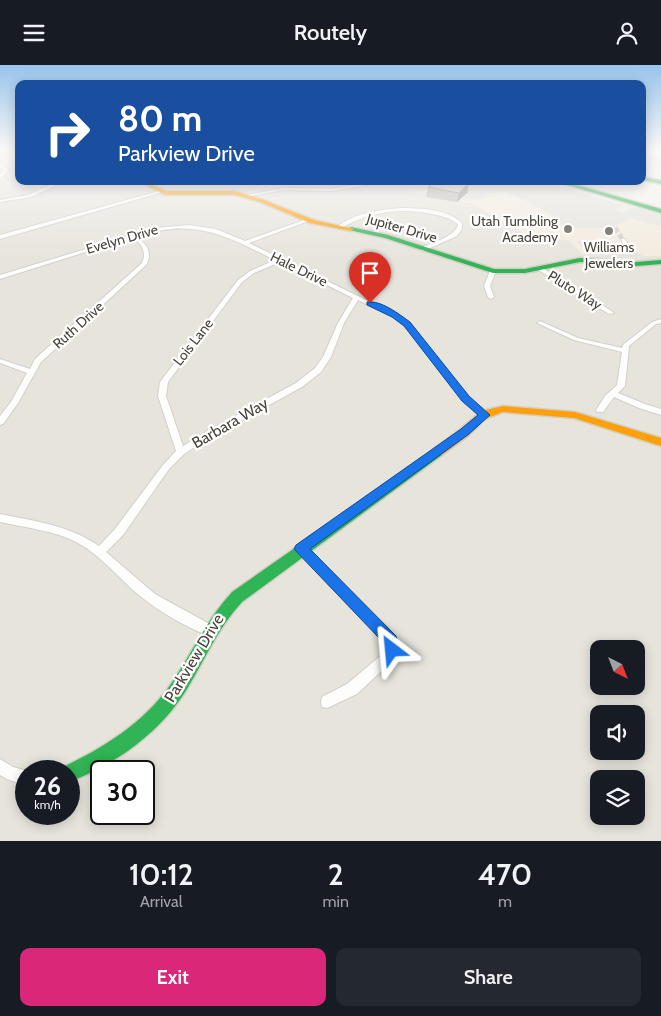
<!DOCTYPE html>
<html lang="en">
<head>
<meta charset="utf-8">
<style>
	body { margin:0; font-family:Cabin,sans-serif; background:#242831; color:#f1f3f6; height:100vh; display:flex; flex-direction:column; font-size:19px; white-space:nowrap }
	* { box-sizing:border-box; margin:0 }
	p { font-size:16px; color:#9ea1a6 }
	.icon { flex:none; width:28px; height:28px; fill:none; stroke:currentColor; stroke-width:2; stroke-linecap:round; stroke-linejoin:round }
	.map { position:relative; height:776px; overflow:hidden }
	.details { display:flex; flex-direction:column; background:#171b24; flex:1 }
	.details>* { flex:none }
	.banner { position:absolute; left:15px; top:15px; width:631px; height:105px; border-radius:10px; box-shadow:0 2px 12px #0003; background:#1a4fa0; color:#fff; overflow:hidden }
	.needle { width:32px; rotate:138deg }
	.tools { position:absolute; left:590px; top:575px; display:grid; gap:10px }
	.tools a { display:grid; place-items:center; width:55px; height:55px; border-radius:10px; background:#171b24; box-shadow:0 2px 12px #0003; font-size:25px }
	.speed { position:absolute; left:15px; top:695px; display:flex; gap:10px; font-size:25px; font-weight:700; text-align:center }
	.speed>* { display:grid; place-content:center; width:65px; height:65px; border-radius:50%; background:#171b24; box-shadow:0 2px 12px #0003; line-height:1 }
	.speed small { font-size:12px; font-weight:400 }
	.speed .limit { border:2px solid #111; border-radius:8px; background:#fff; color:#111 }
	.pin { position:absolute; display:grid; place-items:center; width:42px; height:42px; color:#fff; margin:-51px -21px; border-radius:50% 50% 50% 0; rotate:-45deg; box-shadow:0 0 5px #0007 }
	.pin .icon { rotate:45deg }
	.me { position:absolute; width:55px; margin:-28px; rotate:331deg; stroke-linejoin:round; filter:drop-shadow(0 0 4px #0008) }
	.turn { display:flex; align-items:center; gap:18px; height:105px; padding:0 20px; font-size:22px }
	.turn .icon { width:65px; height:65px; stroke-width:2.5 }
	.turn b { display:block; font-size:35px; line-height:42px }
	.eta { display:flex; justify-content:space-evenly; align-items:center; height:85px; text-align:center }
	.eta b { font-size:30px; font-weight:600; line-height:35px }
	.action { display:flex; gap:10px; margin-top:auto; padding:10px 20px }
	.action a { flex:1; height:58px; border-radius:10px; background:#db2777; color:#fff; font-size:20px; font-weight:600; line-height:58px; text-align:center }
	.action a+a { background:#242831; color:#f1f3f6 }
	header { display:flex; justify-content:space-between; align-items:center; height:65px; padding:0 20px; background:#171b24; font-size:22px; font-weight:600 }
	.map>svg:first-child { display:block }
	.residential { fill:#e7e4dc; fill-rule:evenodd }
	.commercial { fill:#f3ebdf }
	.parking { fill:#e6e3df }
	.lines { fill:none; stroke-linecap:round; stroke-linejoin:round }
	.stream { stroke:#c0ddf1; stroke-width:1 }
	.street-tunnel { stroke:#d2cfca; stroke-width:5; stroke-dasharray:5 2.5; stroke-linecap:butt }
	.street-casing { stroke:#d2d0cb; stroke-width:2 }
	.fast-casing { stroke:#d3cfc5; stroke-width:3 }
	.slow-casing { stroke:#d3cfc5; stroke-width:3 }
	.street { fill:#fdfdfc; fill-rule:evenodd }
	.fast { fill:#30b455; fill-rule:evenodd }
	.slow { fill:#ff9f0a; fill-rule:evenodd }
	.wall { fill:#bfbcb8 }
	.shaded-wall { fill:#9b9996 }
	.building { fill:#dedbd6; stroke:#9b9996 }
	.route { fill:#1a73e8; stroke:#114b97 }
	.poi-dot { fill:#868178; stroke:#fff; stroke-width:2 }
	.labels { text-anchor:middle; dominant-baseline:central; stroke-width:4.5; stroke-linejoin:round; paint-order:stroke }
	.far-poi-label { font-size:14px; fill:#4b4439; stroke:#fff; text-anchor:end }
	.far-street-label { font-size:14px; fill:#4b4439; stroke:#fff }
	.street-label { font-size:16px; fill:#4b4439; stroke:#fff }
</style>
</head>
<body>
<header><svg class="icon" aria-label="menu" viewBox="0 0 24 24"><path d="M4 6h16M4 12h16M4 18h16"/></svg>Routely<svg class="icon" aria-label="person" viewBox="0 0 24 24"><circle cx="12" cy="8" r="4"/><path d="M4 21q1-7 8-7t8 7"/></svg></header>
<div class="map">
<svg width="661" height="776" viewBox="0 0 661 776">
	<rect width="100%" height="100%" fill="#f4f2ee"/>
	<g class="residential">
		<path d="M6,87H19V116H485L411,127L471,138L531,172L569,175L583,190L661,191V776H0V88ZM599,584H636V621H599ZM599,649H636V686H599ZM26,706H69V749H26ZM101,706H144V749H101ZM599,714H636V751H599Z"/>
		<polygon points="643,87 661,87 661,103 643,99"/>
	</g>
	<polygon class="commercial" points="485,116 544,116 661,150 661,191 583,190 569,175 531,172 471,138 409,127"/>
	<g class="parking">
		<polygon points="492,116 511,116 530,121 548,118 623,140 614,145 623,148 634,142 661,150 661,160 659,161 631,153 611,163 568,163 548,153 555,151 505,126 486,129 489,132 469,136 462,135 464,132 448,123"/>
		<polygon points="577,176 617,177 645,192 589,190"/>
	</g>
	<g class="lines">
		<polyline class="stream" points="5,99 19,98"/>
		<polyline class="street-tunnel" points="615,163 623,175"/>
		<defs>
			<g id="street">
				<polygon points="650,87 661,88 661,90 651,88"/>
				<polygon points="0,98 8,105 0,114 0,110 4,105 0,101"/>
				<polygon points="59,116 65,116 31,132 0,137 0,135 28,130"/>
				<polygon points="379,116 390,116 332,126 284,125 244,132 242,131 284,123 332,124"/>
				<polygon points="159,126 163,127 0,174 0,170"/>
				<path d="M401,143C420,143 447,144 462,158V164L457,171L423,186L421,185V183C431,178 457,171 458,159C450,153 442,151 432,149C401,142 369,147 341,163L337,162C354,148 379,145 401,143Z"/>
				<path d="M307,154L311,155L249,178L397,250L409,258L468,332L488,348L489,350L488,352H482L462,336L405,260L393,252L358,235L344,258L331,292L321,307L302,322L212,371L184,389L169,404L123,470L106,487L155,529L213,561L215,565L213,569L209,571C186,562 158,546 139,530C118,513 102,491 78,478C54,465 26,463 0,457V449C34,456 69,460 99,481L115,464L163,400L176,386L158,331L160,317L238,215L250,206L275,195C224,170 196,153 137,171C147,180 153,188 146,200L41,297L18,338L3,359L0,360V351L11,337L27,308L0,298V294L30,304L35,294L142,198C147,187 142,180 133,172L0,214V210L155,163L189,160L216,164L245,176ZM280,197L353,233L338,258L323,292L315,303L296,318L206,367L183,381L166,331L168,317L242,217L254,208Z"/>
				<polygon points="621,174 625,174 629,181 628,182 624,182"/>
				<polygon points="539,201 613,247 614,248 609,249 537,204 537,202"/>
				<polygon points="493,204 496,206 490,221 494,232 491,234 488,232 484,221 490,206"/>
				<polygon points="661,254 661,258 656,259 629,281 625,321 618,328 645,339 661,344 661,350 639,343 614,332 603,347 597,347 596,345 605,331 617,320 622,287 574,275 537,258 540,256 542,257 578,273 622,283 624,279 652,257"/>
				<polygon points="301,480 305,481 388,563 398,579 398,585 392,596 357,629 327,643 322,642 321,637 322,632 347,619 384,588 386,580 380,571 297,487 296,484 297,481"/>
				<polygon points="0,694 13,702 27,706 26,720 9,715 0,710"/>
			</g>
			<g id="fast">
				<polygon points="13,87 13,88 0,90 0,88"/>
				<polygon points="642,112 661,115 661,119 642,115"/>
				<polygon points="554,116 563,116 661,144 661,148"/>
				<polygon points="351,162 388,170 494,204 525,204 580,193 636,197 661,195 661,199 636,201 580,197 525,208 493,208 385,173 349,165 349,163"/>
				<path d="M438,383L442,384L444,387L442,390L242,537C218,563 205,594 187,624C161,667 115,700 69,717V706H61L63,702C107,681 148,655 175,613C194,584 208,553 232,527Z"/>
			</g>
			<g id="slow">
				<polygon points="138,116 145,116 166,126 235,126 264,135 314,155 354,164 351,166 310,158 260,137 235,130 165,130"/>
				<polygon points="503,341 575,347 661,373 661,381 574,353 503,347 485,354 469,370 442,390 434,390 432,387 434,384 461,364 477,350 486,345"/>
			</g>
		</defs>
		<use href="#street" class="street-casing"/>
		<use href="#fast" class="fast-casing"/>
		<use href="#slow" class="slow-casing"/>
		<use href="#street" class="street"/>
		<use href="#fast" class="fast"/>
		<use href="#slow" class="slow"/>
	</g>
	<polygon class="wall" points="428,122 467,128 457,137 426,132"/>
	<polygon class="shaded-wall" points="469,118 467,128 457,137 459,128"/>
	<polygon class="building" points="435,116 461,116 469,118 459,128 428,122"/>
	<linearGradient id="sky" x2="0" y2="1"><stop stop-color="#98c4ec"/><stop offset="0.44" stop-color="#faf9f7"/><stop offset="1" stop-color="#faf9f7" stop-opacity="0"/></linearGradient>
	<rect width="661" height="196" fill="url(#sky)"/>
	<path class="route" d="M367,237C381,235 399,249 410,257L469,331L490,350L469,369L310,484L396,571L400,585L398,590L392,592L386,590L384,579L379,573L294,484L296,480L461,364L478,350L462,336L404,261L392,252L367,240Z"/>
	<g class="poi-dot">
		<circle cx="568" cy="164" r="5"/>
		<circle cx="609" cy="166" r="5"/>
	</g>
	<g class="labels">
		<g class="far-poi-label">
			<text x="558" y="156">Utah Tumbling<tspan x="558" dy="16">Academy</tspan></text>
			<text x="609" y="182" text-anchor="middle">Williams<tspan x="609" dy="16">Jewelers</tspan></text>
		</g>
		<g class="far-street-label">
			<text transform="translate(402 163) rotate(16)">Jupiter Drive</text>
			<text transform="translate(122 174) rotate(-16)">Evelyn Drive</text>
			<text transform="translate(299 204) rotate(26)">Hale Drive</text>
			<text transform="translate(575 225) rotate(32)">Pluto Way</text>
			<text transform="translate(78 260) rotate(-42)">Ruth Drive</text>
			<text transform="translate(193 277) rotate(-52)">Lois Lane</text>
		</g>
		<g class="street-label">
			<text transform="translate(230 358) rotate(-30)">Barbara Way</text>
			<text transform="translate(194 593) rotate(-59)">Parkview Drive</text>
		</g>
	</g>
</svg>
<div class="tools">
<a><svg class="needle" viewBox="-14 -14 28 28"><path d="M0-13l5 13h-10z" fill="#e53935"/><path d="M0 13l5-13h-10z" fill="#9ea1a6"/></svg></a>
<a><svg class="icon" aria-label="sound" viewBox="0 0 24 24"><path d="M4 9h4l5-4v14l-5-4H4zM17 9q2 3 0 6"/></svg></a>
<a><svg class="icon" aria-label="layers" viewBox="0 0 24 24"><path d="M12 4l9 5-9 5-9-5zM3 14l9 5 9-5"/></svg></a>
</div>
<div class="speed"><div>26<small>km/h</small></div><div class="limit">30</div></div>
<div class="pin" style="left:370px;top:238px;background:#d93025"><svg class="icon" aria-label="arrive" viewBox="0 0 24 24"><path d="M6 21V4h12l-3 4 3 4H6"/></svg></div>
<svg class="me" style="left:392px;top:585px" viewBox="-20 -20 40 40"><path d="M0-17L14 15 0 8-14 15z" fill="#1a73e8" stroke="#fff" stroke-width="4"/></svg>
<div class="banner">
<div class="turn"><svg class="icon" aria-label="right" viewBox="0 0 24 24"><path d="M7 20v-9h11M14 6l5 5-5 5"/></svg><div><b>80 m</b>Parkview Drive</div></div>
</div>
</div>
<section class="details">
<div class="eta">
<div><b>10:12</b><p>Arrival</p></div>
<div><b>2</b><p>min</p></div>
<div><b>470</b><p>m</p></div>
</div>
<div class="action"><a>Exit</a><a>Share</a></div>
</section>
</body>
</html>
